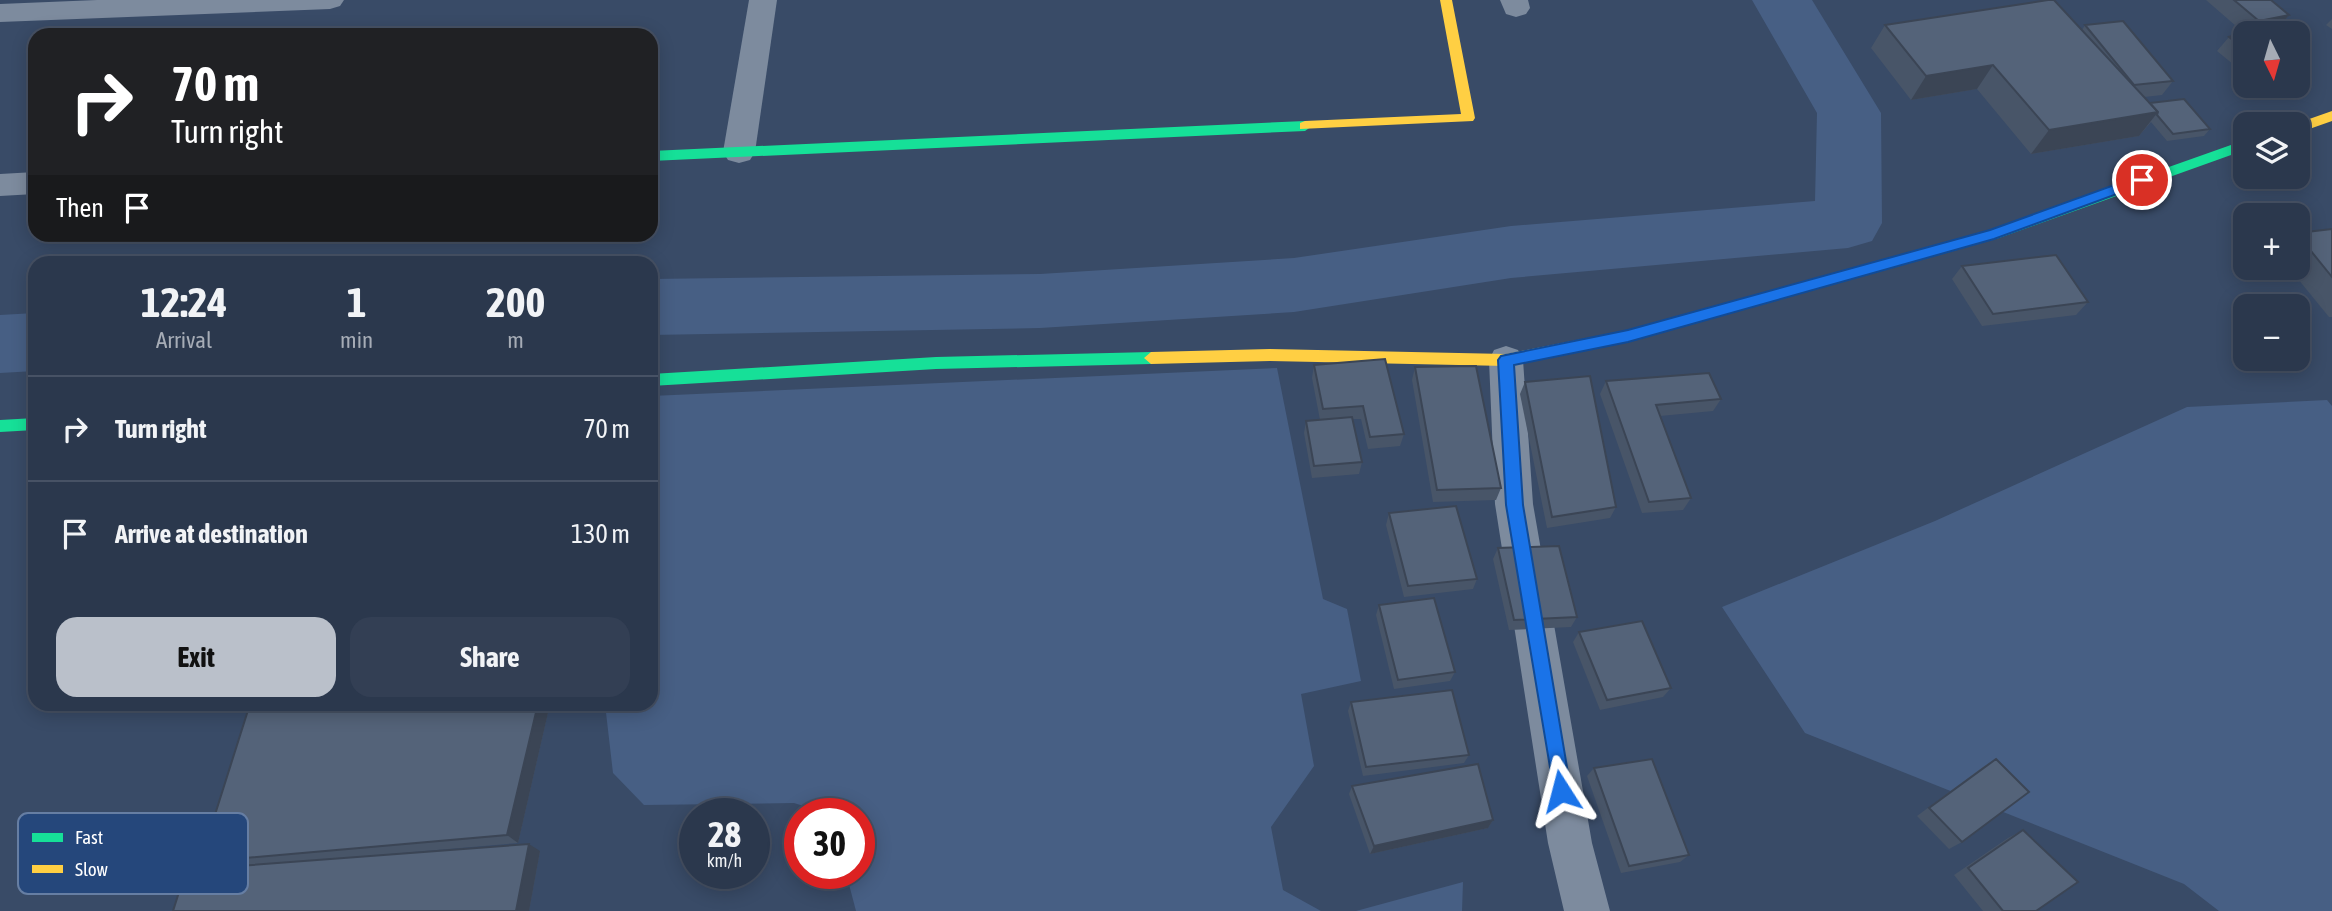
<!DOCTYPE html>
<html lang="en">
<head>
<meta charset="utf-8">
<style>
	body { margin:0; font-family:"Asap Condensed",sans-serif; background:#333f54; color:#f1f3f6; height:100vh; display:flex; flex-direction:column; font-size:26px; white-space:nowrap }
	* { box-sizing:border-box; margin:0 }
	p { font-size:23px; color:#a6acb6 }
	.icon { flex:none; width:38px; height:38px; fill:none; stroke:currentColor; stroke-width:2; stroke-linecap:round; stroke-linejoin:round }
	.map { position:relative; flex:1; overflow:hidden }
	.panel { position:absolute; left:28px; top:256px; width:630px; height:455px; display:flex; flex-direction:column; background:#2b384d; border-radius:21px; box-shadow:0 4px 18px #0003,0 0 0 2px #475265 }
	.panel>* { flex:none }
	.banner { position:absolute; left:28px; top:28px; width:630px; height:214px; border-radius:21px; box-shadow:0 4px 18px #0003,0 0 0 2px #475265; background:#202124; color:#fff; overflow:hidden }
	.needle { width:46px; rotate:175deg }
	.controls { position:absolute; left:2233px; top:21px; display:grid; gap:14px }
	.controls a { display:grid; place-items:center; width:77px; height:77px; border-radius:14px; background:#2b384d; box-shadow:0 4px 18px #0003,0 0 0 2px #475265; font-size:35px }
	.speed { position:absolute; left:679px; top:798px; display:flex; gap:14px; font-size:35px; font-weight:700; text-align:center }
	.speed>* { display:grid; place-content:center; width:91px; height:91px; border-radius:50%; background:#2b384d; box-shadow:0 4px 18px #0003,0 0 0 2px #475265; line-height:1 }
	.speed small { font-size:18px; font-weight:400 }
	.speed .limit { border:10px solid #d22; background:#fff; color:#111 }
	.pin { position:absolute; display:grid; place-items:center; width:60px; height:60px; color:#fff; margin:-30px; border:4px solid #fff; border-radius:50%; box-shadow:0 2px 7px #0007 }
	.me { position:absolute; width:77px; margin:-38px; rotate:351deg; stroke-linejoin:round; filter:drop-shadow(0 0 5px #0008) }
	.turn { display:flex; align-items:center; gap:24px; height:147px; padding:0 28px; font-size:32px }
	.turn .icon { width:91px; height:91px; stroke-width:2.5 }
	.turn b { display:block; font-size:49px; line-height:60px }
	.then { display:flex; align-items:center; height:66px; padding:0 28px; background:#0003; gap:14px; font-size:26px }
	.eta { display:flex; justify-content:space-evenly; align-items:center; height:119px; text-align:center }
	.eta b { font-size:42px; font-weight:700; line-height:49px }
	.primary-button { display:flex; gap:14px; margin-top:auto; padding:14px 28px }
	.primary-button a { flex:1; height:80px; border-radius:21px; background:#bac0ca; color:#111; font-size:28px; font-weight:700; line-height:80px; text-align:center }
	.primary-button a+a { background:#333f54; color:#f1f3f6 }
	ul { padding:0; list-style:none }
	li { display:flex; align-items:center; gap:21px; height:105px; padding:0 28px; border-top:2px solid #475265 }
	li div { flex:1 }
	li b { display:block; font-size:26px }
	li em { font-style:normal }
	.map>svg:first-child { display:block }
	.water { fill:#475f84 }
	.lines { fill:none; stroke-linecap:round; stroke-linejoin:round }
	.river { fill:#475f84; fill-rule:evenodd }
	.street { fill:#7d8b9e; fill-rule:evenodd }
	.fast { fill:#16e098; fill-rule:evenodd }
	.slow { fill:#ffcf43; fill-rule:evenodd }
	.wall { fill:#485568 }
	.shaded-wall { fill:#3b4555 }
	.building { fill:#546379; stroke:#3b4555; stroke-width:2 }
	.route { fill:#1a73e8; stroke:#114b97; stroke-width:2 }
	.key { fill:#25477b; stroke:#667ea3; stroke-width:2 }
	.key-label { font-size:19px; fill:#fff }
</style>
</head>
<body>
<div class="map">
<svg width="2332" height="911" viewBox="0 0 2332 911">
	<rect width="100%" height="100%" fill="#394b67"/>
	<g class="water">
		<polygon points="1277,368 1323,599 1347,609 1361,681 1301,694 1314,766 1271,827 1283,890 1321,911 856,911 846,873 859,873 859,814 829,814 794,803 644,805 613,773 605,704 651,704 651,396"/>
		<polygon points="2327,400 2332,406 2332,911 2219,911 2184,884 1805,733 1722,607 1935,521 2187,407"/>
		<polygon points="1463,882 1462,911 1356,911"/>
	</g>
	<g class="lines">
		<g class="river">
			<polygon points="1752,0 1812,0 1881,113 1882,223 1872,241 1848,248 1511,278 1294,312 1040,328 651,335 651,279 1040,274 1294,258 1511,226 1815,201 1817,113"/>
			<polygon points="35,313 35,371 0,373 0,315"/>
		</g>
		<g class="street">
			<polygon points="97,0 344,0 340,6 330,9 0,22 0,4"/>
			<polygon points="749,0 777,0 755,152 750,160 739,163 728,160 723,152"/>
			<polygon points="1500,0 1528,0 1530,8 1526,14 1516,17 1506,14"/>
			<polygon points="35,172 35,194 0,196 0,174"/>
			<polygon points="1506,346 1518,350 1523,360 1533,504 1592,843 1610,911 1564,911 1548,843 1495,504 1489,360 1494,350"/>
		</g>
		<g class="fast">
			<polygon points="1305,121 1312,126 1305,131 651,161 651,151"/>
			<polygon points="2245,140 2245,150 1999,238 1628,342 1598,348 1591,342 1598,336 1628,330 1991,230"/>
			<polygon points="1151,352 1158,358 1151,364 936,369 651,386 651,374 936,357"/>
			<polygon points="35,418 35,430 0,432 0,420"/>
		</g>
		<g class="slow">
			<polygon points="1440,0 1452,0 1475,118 1473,121 1300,129 1300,123 1305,121 1461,114"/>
			<polygon points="2332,111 2332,121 2298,133 2298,124 2295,124"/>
			<polygon points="1598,336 1605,342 1603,346 1506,366 1270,361 1151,364 1144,358 1151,352 1270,349 1506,354"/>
		</g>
	</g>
	<g class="wall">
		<polygon points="2206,0 2271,0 2289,15 2277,29 2245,33 2245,74 2217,51 2229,37 2244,33"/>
		<polygon points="2332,19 2332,29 2326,25"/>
		<polygon points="1885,25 2082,30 2085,25 2173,81 2162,95 2144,97 2150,103 2210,129 2204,136 2167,141 2151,122 2139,136 2031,154 1977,89 1911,100 1871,48"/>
		<polygon points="2259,86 2291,86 2267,92"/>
		<polygon points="2332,229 2332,317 2329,317 2289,268 2298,268 2298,233"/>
		<polygon points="1962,266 2088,302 2076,315 1982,326 1952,279"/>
		<polygon points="1314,365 1404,434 1400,446 1368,449 1361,419 1353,419 1362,462 1359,474 1312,478 1304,433 1306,421 1320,420 1312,378"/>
		<polygon points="1415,367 1501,488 1496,500 1433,502 1412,380"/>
		<polygon points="1606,381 1721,399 1713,411 1660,416 1691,498 1683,510 1642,513 1600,394"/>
		<polygon points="1525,382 1616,507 1610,518 1547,528 1520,394"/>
		<polygon points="1389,513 1477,579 1473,589 1404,597 1386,525"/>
		<polygon points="1498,548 1577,617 1571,627 1509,630 1493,559"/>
		<polygon points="1379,605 1455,672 1450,681 1394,689 1376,615"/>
		<polygon points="1579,632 1671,688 1663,697 1600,710 1573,642"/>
		<polygon points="1351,702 1469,755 1464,763 1363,776 1348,711"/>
		<polygon points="550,704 518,843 355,857 540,851 529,911 173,911 214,868 200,862"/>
		<polygon points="1996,759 1962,842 1949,849 1917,816 1983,767"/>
		<polygon points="1594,768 1689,855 1680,862 1621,873 1587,776"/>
		<polygon points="1352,786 1493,820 1488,828 1370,854 1349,794"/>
		<polygon points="2023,830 2036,911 1983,911 1954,875 2008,838"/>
	</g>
	<g class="shaded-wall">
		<polygon points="2289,15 2277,29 2256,33 2248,33 2259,21"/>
		<polygon points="1993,65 1977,89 1911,100 1926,76"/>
		<polygon points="2308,71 2298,81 2298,74"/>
		<polygon points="2273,86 2291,86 2267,92"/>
		<polygon points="2158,112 2139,136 2031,154 2049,130"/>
		<polygon points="538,704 550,704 518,843 507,835"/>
		<polygon points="1493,820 1488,828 1370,854 1374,846"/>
		<polygon points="529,844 540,851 529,911 516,911"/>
	</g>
	<g class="building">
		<polygon points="2048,0 2054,0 2158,112 2049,130 1993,65 1926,76 1885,25"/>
		<polygon points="2234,0 2271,0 2289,15 2259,21"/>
		<polygon points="2123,21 2173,81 2134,85 2085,25"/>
		<polygon points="2256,29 2261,33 2245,33 2245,50 2229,37"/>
		<polygon points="2298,63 2308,71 2298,74"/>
		<polygon points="2184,99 2210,129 2173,134 2157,115 2158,112 2150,103"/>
		<polygon points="2332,229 2332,277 2298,235 2298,233"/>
		<polygon points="2056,255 2088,302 1993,314 1962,266"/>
		<polygon points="1385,359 1404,434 1370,437 1363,406 1323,409 1314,365"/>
		<polygon points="1476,366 1501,488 1437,490 1415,367"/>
		<polygon points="1709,373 1721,399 1656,405 1691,498 1649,502 1606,381"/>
		<polygon points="1590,376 1616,507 1552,517 1525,382"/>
		<polygon points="1352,417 1362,462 1314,466 1306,421"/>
		<polygon points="1456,506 1477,579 1408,586 1389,513"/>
		<polygon points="1559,546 1577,617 1514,620 1498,548"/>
		<polygon points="1434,598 1455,672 1398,680 1379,605"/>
		<polygon points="1642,621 1671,688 1607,700 1579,632"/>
		<polygon points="1452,690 1469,755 1366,767 1351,702"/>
		<polygon points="250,704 538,704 507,835 200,862"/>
		<polygon points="1652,759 1689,855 1629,866 1594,768"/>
		<polygon points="1996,759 2029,792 1962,842 1929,808"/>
		<polygon points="1478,764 1493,820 1374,846 1352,786"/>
		<polygon points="2023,830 2078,882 2036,911 2003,911 1968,868"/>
		<polygon points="529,844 516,911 173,911 186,870"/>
	</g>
	<polygon class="route" points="2142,175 2147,176 2147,183 1994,239 1628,342 1514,365 1523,505 1571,791 1568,797 1561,800 1555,797 1506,505 1498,360 1501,356 1628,330 1990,230"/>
	<rect x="18" y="813" width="230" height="81" rx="10" class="key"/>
	<rect x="32" y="833" width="31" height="9" fill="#16e098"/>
	<rect x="32" y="865" width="31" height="8" fill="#ffcf43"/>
	<g class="key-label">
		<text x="75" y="844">Fast</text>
		<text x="75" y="876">Slow</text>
	</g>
</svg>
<div class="controls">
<a><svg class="needle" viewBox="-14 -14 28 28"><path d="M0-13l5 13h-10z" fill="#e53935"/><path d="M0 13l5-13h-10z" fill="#a6acb6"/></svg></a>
<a><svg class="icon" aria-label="layers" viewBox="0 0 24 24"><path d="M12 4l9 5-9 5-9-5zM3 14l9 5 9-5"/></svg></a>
<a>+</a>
<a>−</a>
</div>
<div class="speed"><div>28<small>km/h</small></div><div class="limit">30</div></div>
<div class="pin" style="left:2142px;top:180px;background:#d93025"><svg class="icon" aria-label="arrive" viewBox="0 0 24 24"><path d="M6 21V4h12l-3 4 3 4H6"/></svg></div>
<svg class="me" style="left:1561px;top:791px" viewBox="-20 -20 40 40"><path d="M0-17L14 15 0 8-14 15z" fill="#1a73e8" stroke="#fff" stroke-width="4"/></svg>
<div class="banner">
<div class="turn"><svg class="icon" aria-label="right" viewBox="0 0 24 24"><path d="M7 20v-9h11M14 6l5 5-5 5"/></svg><div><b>70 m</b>Turn right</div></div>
<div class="then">Then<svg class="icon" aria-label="arrive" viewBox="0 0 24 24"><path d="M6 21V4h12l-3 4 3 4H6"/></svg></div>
</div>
<section class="panel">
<div class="eta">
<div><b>12:24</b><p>Arrival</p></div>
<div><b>1</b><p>min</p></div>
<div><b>200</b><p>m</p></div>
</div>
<ul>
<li><svg class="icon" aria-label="right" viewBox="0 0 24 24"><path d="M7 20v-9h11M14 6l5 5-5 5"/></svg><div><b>Turn right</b></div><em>70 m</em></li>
<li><svg class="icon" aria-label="arrive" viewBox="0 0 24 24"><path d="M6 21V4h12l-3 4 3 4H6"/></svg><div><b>Arrive at destination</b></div><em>130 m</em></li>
</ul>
<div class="primary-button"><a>Exit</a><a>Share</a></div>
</section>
</div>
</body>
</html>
